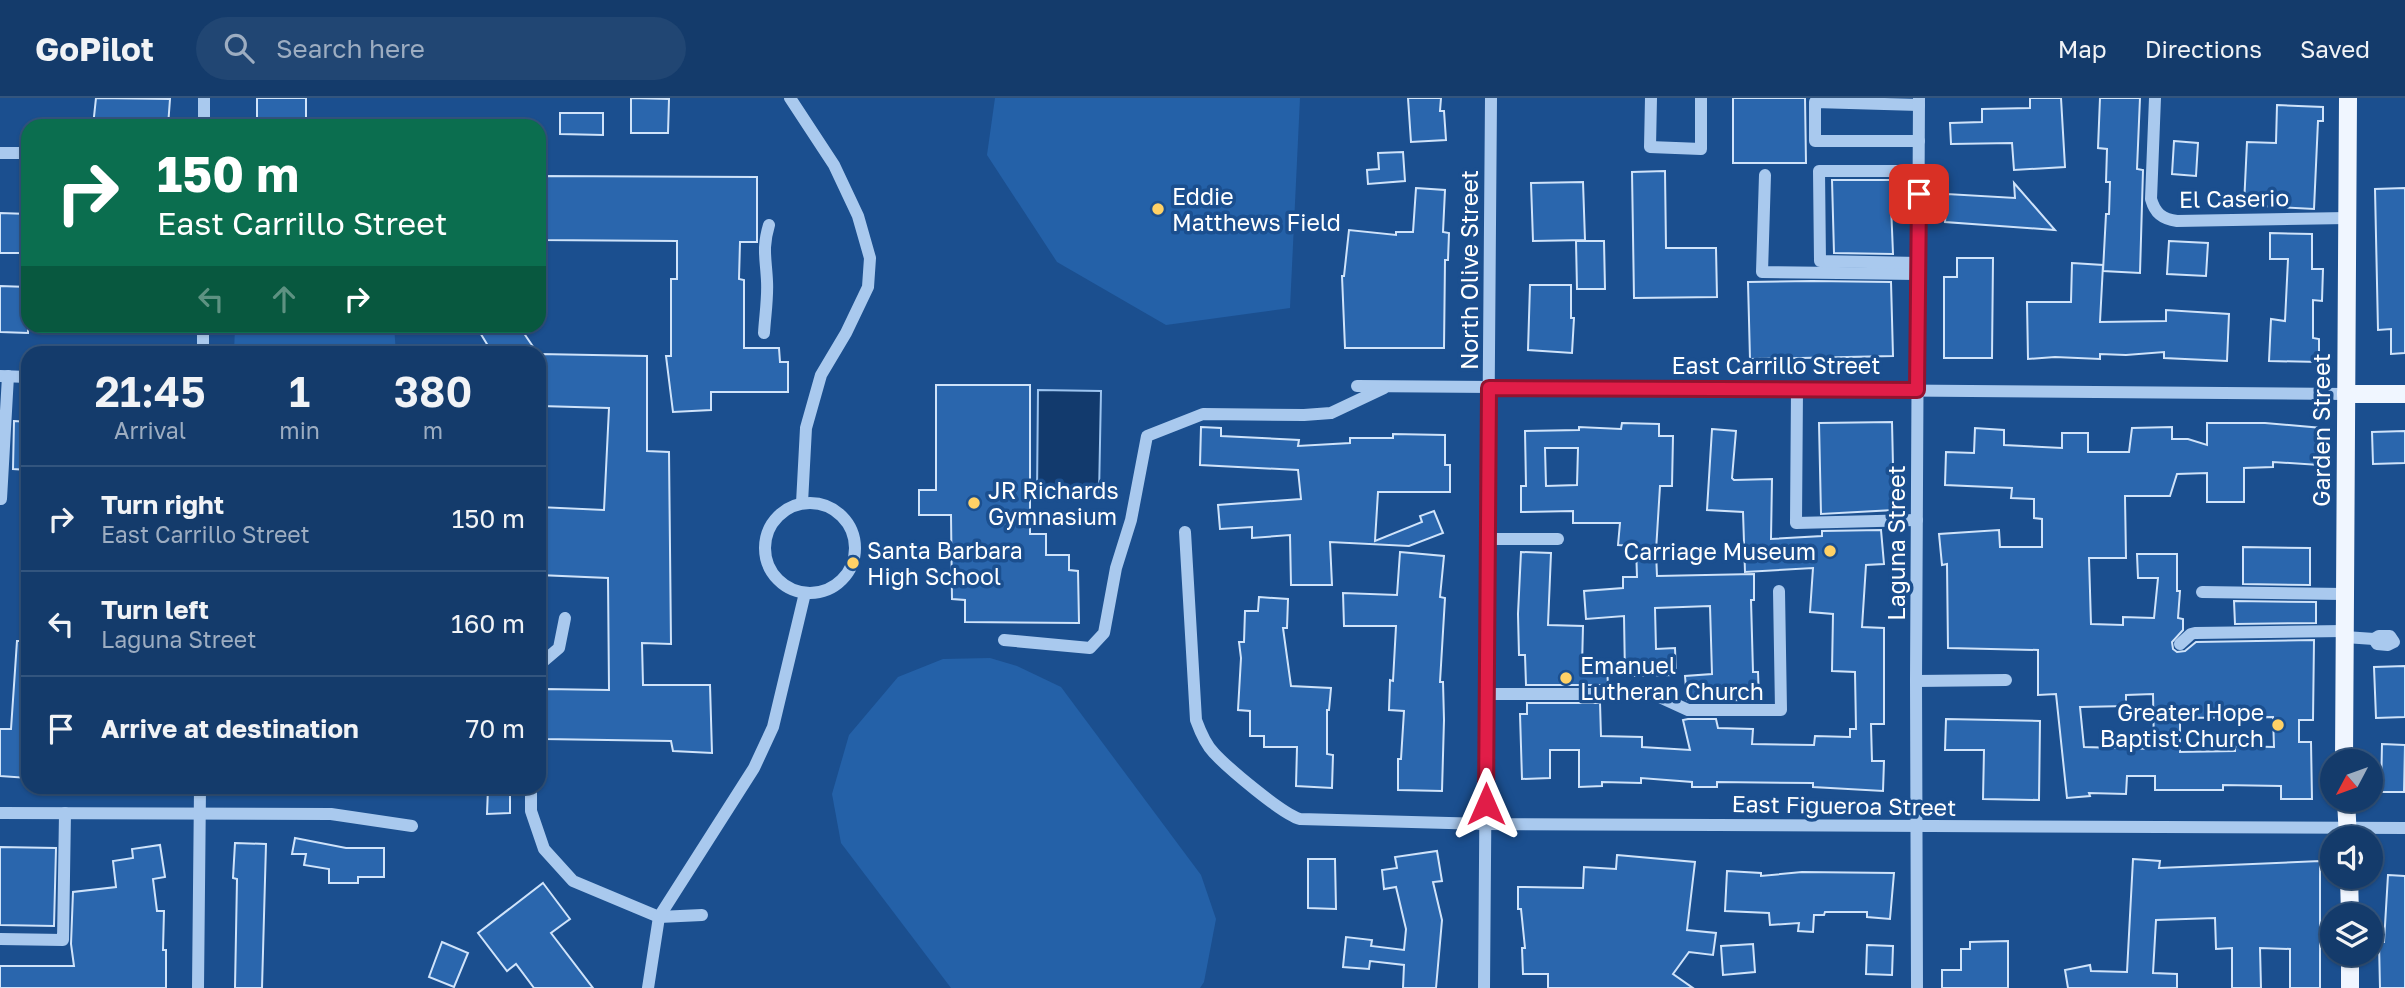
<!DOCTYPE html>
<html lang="en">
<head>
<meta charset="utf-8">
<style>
	body { margin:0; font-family:"Golos Text",sans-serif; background:#214673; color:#f1f3f6; height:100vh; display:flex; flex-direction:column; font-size:26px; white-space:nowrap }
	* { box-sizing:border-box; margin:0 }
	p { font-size:23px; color:#9dadc1 }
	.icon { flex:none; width:38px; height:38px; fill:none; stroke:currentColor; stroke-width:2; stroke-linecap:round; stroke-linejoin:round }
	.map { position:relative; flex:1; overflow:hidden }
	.drawer { position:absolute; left:21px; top:248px; width:525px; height:448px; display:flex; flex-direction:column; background:#143b6b; border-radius:21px; box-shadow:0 2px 5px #0004,0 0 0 2px #33557e }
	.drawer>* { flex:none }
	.hud { position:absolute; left:21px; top:21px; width:525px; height:214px; border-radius:21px; box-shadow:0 2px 5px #0004,0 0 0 2px #33557e; background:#0b6e4f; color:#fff; overflow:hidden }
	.needle { width:46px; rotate:229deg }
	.tools { position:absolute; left:2320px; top:651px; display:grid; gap:14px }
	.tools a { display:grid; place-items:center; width:63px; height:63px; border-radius:50%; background:#143b6b; box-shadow:0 2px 5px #0004,0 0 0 2px #33557e; font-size:35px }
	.pin { position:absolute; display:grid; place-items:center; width:60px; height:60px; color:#fff; margin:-30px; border-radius:14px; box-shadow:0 4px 10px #0006 }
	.me { position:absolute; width:77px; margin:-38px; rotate:0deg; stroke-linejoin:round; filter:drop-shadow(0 0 5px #0008) }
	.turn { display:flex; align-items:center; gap:24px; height:147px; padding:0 21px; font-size:32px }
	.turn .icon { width:91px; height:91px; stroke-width:2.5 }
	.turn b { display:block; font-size:49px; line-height:60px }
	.lanes { display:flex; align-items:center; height:66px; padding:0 21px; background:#0003; justify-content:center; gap:35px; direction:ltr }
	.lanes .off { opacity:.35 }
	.eta { display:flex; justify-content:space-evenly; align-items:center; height:119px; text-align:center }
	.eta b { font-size:42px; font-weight:600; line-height:49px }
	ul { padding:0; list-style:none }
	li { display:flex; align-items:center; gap:21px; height:105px; padding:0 21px; border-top:2px solid #33557e }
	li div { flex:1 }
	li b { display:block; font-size:26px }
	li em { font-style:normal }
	header { display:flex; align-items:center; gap:42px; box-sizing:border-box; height:98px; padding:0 35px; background:#143b6b; border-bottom:2px solid #33557e }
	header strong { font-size:33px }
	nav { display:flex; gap:38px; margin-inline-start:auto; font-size:24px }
	.search { width:490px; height:63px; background:#214673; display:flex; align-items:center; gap:18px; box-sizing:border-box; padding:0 24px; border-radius:38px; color:#9dadc1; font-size:26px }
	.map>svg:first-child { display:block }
	.green { fill:#2461a8 }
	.water { fill:#123a6d; stroke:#9cc4f0; stroke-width:2 }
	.building { fill:#2a66ad; stroke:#cfe3fa; stroke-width:2; fill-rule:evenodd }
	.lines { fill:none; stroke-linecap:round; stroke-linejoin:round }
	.minor { stroke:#a9c9ee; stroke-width:12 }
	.major { stroke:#f0f6ff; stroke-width:18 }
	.route-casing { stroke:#92132f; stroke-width:18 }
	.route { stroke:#e11d48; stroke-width:12 }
	.poi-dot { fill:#ffd166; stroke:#1b4f8f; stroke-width:2.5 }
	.labels { text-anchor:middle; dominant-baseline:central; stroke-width:7; stroke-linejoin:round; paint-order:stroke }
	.poi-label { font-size:23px; fill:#fff; stroke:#1b4f8f; text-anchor:start }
	.street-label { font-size:23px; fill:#fff; stroke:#1b4f8f }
</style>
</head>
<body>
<header>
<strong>GoPilot</strong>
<div class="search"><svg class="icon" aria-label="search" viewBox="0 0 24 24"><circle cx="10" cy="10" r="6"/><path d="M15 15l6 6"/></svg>Search here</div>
<nav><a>Map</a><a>Directions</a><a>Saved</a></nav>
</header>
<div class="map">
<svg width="2405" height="890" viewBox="0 0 2405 890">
	<rect width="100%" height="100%" fill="#1b4f8f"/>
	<g class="green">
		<polygon points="995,0 1300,0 1290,210 1166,227 1057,164 987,57"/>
		<polygon points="235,228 394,228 396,255 234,255"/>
		<polygon points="990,560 1017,568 1061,589 1201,777 1216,821 1204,884 1200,890 951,890 841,745 832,696 849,637 898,579 943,561"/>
	</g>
	<polygon class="water" points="1038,292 1101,293 1099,397 1037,396"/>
	<g class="building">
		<polygon points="96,0 170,1 168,28 111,26 111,28 93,28"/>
		<rect x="257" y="0" width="49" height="28"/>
		<polygon points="631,0 669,1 668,35 631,35"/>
		<polygon points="1408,0 1441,0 1440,13 1444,13 1446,42 1411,44"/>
		<polygon points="1733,0 1805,0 1806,65 1733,65"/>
		<polygon points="2030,0 2061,0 2065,69 2014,72 2012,45 1951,46 1950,25 1982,24 1982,11 2030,10"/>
		<polygon points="2100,0 2140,0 2137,71 2143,72 2140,175 2103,173 2106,116 2109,116 2110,84 2106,84 2107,51 2098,50"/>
		<polygon points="2277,7 2323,9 2323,23 2318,23 2314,111 2244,107 2247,44 2276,45"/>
		<polygon points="560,15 603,15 603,37 560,36"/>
		<polygon points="2174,43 2198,45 2196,78 2172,76"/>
		<polygon points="1403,54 1405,83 1368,86 1367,72 1379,71 1378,55"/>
		<polygon points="1665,73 1666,150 1716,150 1717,199 1634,200 1632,74"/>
		<polygon points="539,78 757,79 757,144 740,144 739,181 744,182 744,250 779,250 780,264 788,264 788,294 711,294 711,312 673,314 666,258 671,258 671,181 677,181 677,143 539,142"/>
		<polygon points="1832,82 1890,82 1893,156 1834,155"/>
		<polygon points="1583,84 1585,142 1533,143 1531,85"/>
		<polygon points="2014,85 2055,132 1945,124 1947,96 2015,100"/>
		<polygon points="1416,90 1445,92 1443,134 1449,135 1448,162 1445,162 1444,250 1345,250 1342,178 1344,178 1349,132 1396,137 1396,134 1413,134"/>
		<polygon points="2405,90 2405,255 2391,256 2391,231 2378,232 2375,91"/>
		<polygon points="0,115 28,116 28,155 0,155"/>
		<polygon points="2270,135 2312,136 2312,171 2323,171 2322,203 2313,202 2313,240 2319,241 2319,264 2269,263 2271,221 2285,223 2288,161 2270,161"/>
		<polygon points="1576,143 1604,143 1605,191 1577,191"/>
		<polygon points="2169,143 2208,145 2206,178 2167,176"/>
		<polygon points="1957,160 1993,160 1992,260 1944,260 1944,179 1957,179"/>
		<polygon points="2072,165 2103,167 2100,224 2166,223 2166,212 2229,216 2227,263 2164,260 2164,254 2126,257 2100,256 2100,261 2055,259 2028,261 2027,204 2071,204"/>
		<polygon points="1812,183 1891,184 1893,258 1750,261 1748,184"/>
		<polygon points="1530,187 1571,187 1571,220 1574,220 1572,255 1528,252"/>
		<polygon points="0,188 28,189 28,235 0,234"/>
		<polygon points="476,228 519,228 538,256 493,256"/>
		<polygon points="539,256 647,258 647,353 669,354 671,546 642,545 643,587 710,587 712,655 673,653 671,643 544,641 545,591 609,592 608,480 539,477 539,409 604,412 609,310 541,308"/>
		<polygon points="936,287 1030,287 1030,436 1046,436 1046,457 1069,457 1069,472 1078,473 1079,525 965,524 965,502 952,501 951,417 919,417 919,392 936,392"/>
		<polygon points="14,323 28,324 28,372 13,371"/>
		<polygon points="1892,324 1894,412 1821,416 1819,325"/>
		<path d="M1622,325L1659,326V338H1673L1672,388H1660L1656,453L1657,478L1754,476V502H1751L1753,574H1758L1759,601L1719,603L1687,602L1685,578L1712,576L1710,508L1655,510L1656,551L1675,550L1676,577L1625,578L1624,518L1586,521L1584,493L1623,490V479H1637L1636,448L1618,447L1620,425H1573V413L1521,414V388H1526L1525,333L1579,332V329L1621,331ZM1545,350H1578L1577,387L1546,388Z"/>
		<path d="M2207,325H2265L2322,330L2319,367L2273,364V369L2244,370V404H2207V375L2177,376L2170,398H2125L2126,460H2089L2091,526L2123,527V519L2154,520L2158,480H2138L2137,456H2177V493H2180L2178,520L2183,521V532L2172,544L2173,551L2177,554L2185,553L2196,544L2314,542L2313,622H2299V644H2311L2312,701H2281V688L2223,687V692H2155V678H2127L2126,696L2089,695L2090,698L2067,700L2056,596L2038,597V552L1948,550L1947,466L1942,467L1939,436L1999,432L2000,449H2042V421L2034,420V401L2011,400L2012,390L1945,387L1946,354L1974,355L1975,330L2004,332V347L2062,350V335H2088V354H2129L2132,330L2172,329V341H2188L2207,347ZM2153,596L2154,651L2084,649L2080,609L2126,608V597ZM2273,619L2274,649L2235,648V653L2180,654V620Z"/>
		<polygon points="1201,329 1221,330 1221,338 1299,342 1298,348 1350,345 1350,340 1393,340 1393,336 1445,337 1445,367 1450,367 1450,394 1378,394 1375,443 1422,424 1420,418 1434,413 1443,435 1409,448 1330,444 1332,487 1291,487 1290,437 1252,440 1252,429 1220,431 1218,407 1301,401 1298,372 1200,367"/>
		<polygon points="1712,331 1736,333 1732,380 1734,382 1772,381 1771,441 1822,438 1822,433 1881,432 1884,466 1866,467 1862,529 1884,530 1884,626 1871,626 1872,663 1884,663 1883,693 1813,689 1813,685 1717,684 1717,689 1692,689 1692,684 1641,680 1641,685 1602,684 1602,688 1579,689 1579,652 1550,652 1550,680 1522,681 1520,616 1527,616 1527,605 1600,605 1601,638 1642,639 1642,649 1690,652 1683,622 1688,621 1716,621 1718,630 1753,631 1752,646 1814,647 1815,638 1850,639 1850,631 1856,631 1855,574 1832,573 1833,516 1810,514 1813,470 1745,474 1743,414 1707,412"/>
		<polygon points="2405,333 2405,365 2373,366 2372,334"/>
		<polygon points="2243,449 2310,450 2310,487 2243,486"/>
		<polygon points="1400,454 1444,458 1440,499 1445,500 1440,584 1443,584 1444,622 1442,693 1398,692 1398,661 1401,661 1404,613 1389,612 1390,582 1393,583 1396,528 1344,528 1343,495 1397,497"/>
		<polygon points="1521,454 1551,455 1548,527 1583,528 1582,569 1607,569 1608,587 1526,587 1525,557 1519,557 1518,516"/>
		<polygon points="1259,499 1288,501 1287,530 1283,530 1291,588 1331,590 1329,612 1327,612 1327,656 1333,657 1332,690 1296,688 1297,649 1264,649 1264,638 1250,638 1250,613 1238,612 1241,560 1239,544 1244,544 1245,513 1258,513"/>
		<polygon points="2234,503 2316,504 2316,525 2235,526"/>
		<polygon points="17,543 28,543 28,680 0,678 0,631 11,631"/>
		<polygon points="2405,568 2405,619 2376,620 2374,569"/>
		<polygon points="1946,621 2040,623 2039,702 1983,701 1984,652 1945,652"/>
		<polygon points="2382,646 2405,647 2404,694 2381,694"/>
		<polygon points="488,690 510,690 510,715 487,716"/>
		<polygon points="295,740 346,750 384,750 384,779 358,779 358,785 329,785 329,771 304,767 306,756 292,756"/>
		<polygon points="235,745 266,746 262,890 235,890 237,781 233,780"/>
		<polygon points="160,747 165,779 153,781 157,813 164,813 163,852 166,852 166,890 0,890 0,868 74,868 71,846 73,794 116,789 113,763 133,760 132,751"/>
		<polygon points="0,749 56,750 54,828 0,827"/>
		<polygon points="1437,753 1442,783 1433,784 1442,822 1436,890 1403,890 1404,867 1370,863 1369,871 1343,869 1346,839 1372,842 1371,848 1404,852 1406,831 1396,789 1384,791 1382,772 1397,770 1395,759"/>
		<polygon points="1617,757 1695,764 1687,832 1716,835 1713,857 1689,854 1673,876 1693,890 1548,890 1548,876 1523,876 1522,850 1525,850 1521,811 1518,811 1518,789 1583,790 1584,769 1616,771"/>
		<polygon points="1308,761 1335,761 1336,811 1308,810"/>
		<polygon points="2133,761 2160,763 2159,770 2320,763 2320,890 2290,890 2290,851 2260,850 2261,890 2232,890 2232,850 2216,851 2215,820 2156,822 2153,875 2177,876 2177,890 2068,890 2065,872 2090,867 2091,873 2127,874"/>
		<polygon points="1727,773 1761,775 1761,778 1802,774 1894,775 1890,821 1867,819 1867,814 1825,814 1824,817 1814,817 1813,834 1798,833 1799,825 1770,827 1769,815 1725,813"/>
		<polygon points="2388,777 2405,778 2405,890 2380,890 2379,844 2384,844"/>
		<polygon points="543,785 570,821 551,835 593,890 534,890 516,866 507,873 478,835"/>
		<polygon points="2008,843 2008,890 1942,890 1942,872 1961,872 1961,851 1970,851 1970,844"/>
		<polygon points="442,844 468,855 454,889 429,879"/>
		<polygon points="1753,846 1755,874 1723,877 1721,848"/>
		<polygon points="1867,847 1893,848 1892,877 1866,876"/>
	</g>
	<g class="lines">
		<g class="minor">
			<polyline points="790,0 834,67 858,118 870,160 868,189 846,235 821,277 806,330 802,405"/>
			<polyline points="1651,0 1650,49 1701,51 1701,0"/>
			<path d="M2155,0L2151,101C2155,115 2162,121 2177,123L2347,120"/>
			<polyline points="204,28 204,0"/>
			<polyline points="1919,43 1815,43 1815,4 1919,7"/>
			<polyline points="0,55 28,55"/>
			<polyline points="1765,77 1762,174 1918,176"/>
			<polyline points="1918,165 1820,163 1819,73 1919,73"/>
			<path d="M764,235C765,218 768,200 767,183C766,161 762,150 769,127"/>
			<polyline points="203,256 203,228"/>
			<polyline points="0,278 28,279"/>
			<polyline points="1357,288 2346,296"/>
			<polyline points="1797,292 1796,425 1917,422"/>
			<polyline points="1,401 8,278"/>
			<circle cx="810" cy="450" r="45"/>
			<path d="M1185,434L1196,622C1200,633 1205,646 1214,655C1228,670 1282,716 1300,721L1486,726L2405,730"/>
			<polyline points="1488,441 1558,441"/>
			<polyline points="2202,494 2345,496"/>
			<polygon points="2379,538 2390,538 2394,544 2388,547 2377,546 2374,541"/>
			<polyline points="2345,539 2374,541"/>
			<polyline points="1004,542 1090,550 1104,535 1116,470 1131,422 1147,338 1203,316 1304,317 1331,315 1384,290"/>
			<polyline points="2180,546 2191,536 2195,535 2344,533"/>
			<polyline points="539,567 559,550 565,520"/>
			<polyline points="1916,583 2006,582"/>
			<polyline points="1487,596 1653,596 1688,612 1781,612 1779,493"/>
			<polyline points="531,690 531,713 544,751 573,783 659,819 702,817"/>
			<polyline points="0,715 331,716 412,728"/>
			<polyline points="0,841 63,842 65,715"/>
			<polyline points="198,890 200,690"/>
			<polyline points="648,890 659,819 754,670 773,629 805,495"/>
			<polyline points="1484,890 1491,0"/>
			<polyline points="1917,890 1916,583 1919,0"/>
		</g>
		<g class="major">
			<polyline points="2346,296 2405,296"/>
			<polyline points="2344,663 2348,0"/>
			<polyline points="2346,702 2348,740"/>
			<polyline points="2349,779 2350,817"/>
			<polyline points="2350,890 2350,856"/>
		</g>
	</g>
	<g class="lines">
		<defs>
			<polyline id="route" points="1486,706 1489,290 1917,292 1919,96"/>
		</defs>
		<use href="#route" class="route-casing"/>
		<use href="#route" class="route"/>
	</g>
	<g class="poi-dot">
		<circle cx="1158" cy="111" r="7"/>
		<circle cx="974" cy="405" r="7"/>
		<circle cx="1830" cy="453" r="7"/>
		<circle cx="853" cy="465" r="7"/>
		<circle cx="1566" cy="580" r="7"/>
		<circle cx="2278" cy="627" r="7"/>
	</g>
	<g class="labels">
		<g class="poi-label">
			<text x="1172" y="98">Eddie<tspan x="1172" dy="26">Matthews Field</tspan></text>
			<text x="988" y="392">JR Richards<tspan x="988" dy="26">Gymnasium</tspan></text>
			<text x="867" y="452">Santa Barbara<tspan x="867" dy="26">High School</tspan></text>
			<text x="1816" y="453" text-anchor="end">Carriage Museum</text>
			<text x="1580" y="567">Emanuel<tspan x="1580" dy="26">Lutheran Church</tspan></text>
			<text x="2264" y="614" text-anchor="end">Greater Hope<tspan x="2264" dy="26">Baptist Church</tspan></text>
		</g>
		<g class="street-label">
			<text transform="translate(2234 100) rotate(-1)">El Caserio</text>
			<text transform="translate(1469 172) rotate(-90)">North Olive Street</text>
			<text x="1776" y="267">East Carrillo Street</text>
			<text transform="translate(2321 332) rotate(-90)">Garden Street</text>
			<text transform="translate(1896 445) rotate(-90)">Laguna Street</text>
			<text transform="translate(1844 707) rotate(1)">East Figueroa Street</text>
		</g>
	</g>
</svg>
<div class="tools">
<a><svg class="needle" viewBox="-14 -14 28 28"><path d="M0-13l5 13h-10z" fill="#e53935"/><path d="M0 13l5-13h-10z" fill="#9dadc1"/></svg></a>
<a><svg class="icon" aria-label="sound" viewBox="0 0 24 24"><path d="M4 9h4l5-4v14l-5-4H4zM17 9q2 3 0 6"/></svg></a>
<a><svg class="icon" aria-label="layers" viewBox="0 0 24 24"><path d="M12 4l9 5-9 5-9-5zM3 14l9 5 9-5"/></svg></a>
</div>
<div class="pin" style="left:1919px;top:96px;background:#d93025"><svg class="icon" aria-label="arrive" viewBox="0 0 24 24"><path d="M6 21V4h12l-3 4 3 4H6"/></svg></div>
<svg class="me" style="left:1486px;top:706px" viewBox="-20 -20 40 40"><path d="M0-17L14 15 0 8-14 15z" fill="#e11d48" stroke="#fff" stroke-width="4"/></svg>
<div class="hud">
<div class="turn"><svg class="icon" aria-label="right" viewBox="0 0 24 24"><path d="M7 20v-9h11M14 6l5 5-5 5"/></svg><div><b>150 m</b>East Carrillo Street</div></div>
<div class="lanes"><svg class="icon off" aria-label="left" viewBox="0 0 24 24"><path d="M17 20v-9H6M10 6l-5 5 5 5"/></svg><svg class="icon off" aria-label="ahead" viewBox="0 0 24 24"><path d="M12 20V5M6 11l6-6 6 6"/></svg><svg class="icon" aria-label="right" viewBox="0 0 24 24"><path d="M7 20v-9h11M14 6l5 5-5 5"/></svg></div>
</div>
<section class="drawer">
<div class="eta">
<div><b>21:45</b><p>Arrival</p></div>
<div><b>1</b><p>min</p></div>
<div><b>380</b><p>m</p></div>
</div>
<ul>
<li><svg class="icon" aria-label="right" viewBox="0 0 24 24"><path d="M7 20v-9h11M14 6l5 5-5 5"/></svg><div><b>Turn right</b><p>East Carrillo Street</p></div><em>150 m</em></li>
<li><svg class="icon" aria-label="left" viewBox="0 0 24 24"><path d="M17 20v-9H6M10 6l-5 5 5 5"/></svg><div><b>Turn left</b><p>Laguna Street</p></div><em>160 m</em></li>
<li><svg class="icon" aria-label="arrive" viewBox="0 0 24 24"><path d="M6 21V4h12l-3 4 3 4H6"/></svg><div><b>Arrive at destination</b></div><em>70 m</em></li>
</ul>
</section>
</div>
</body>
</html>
